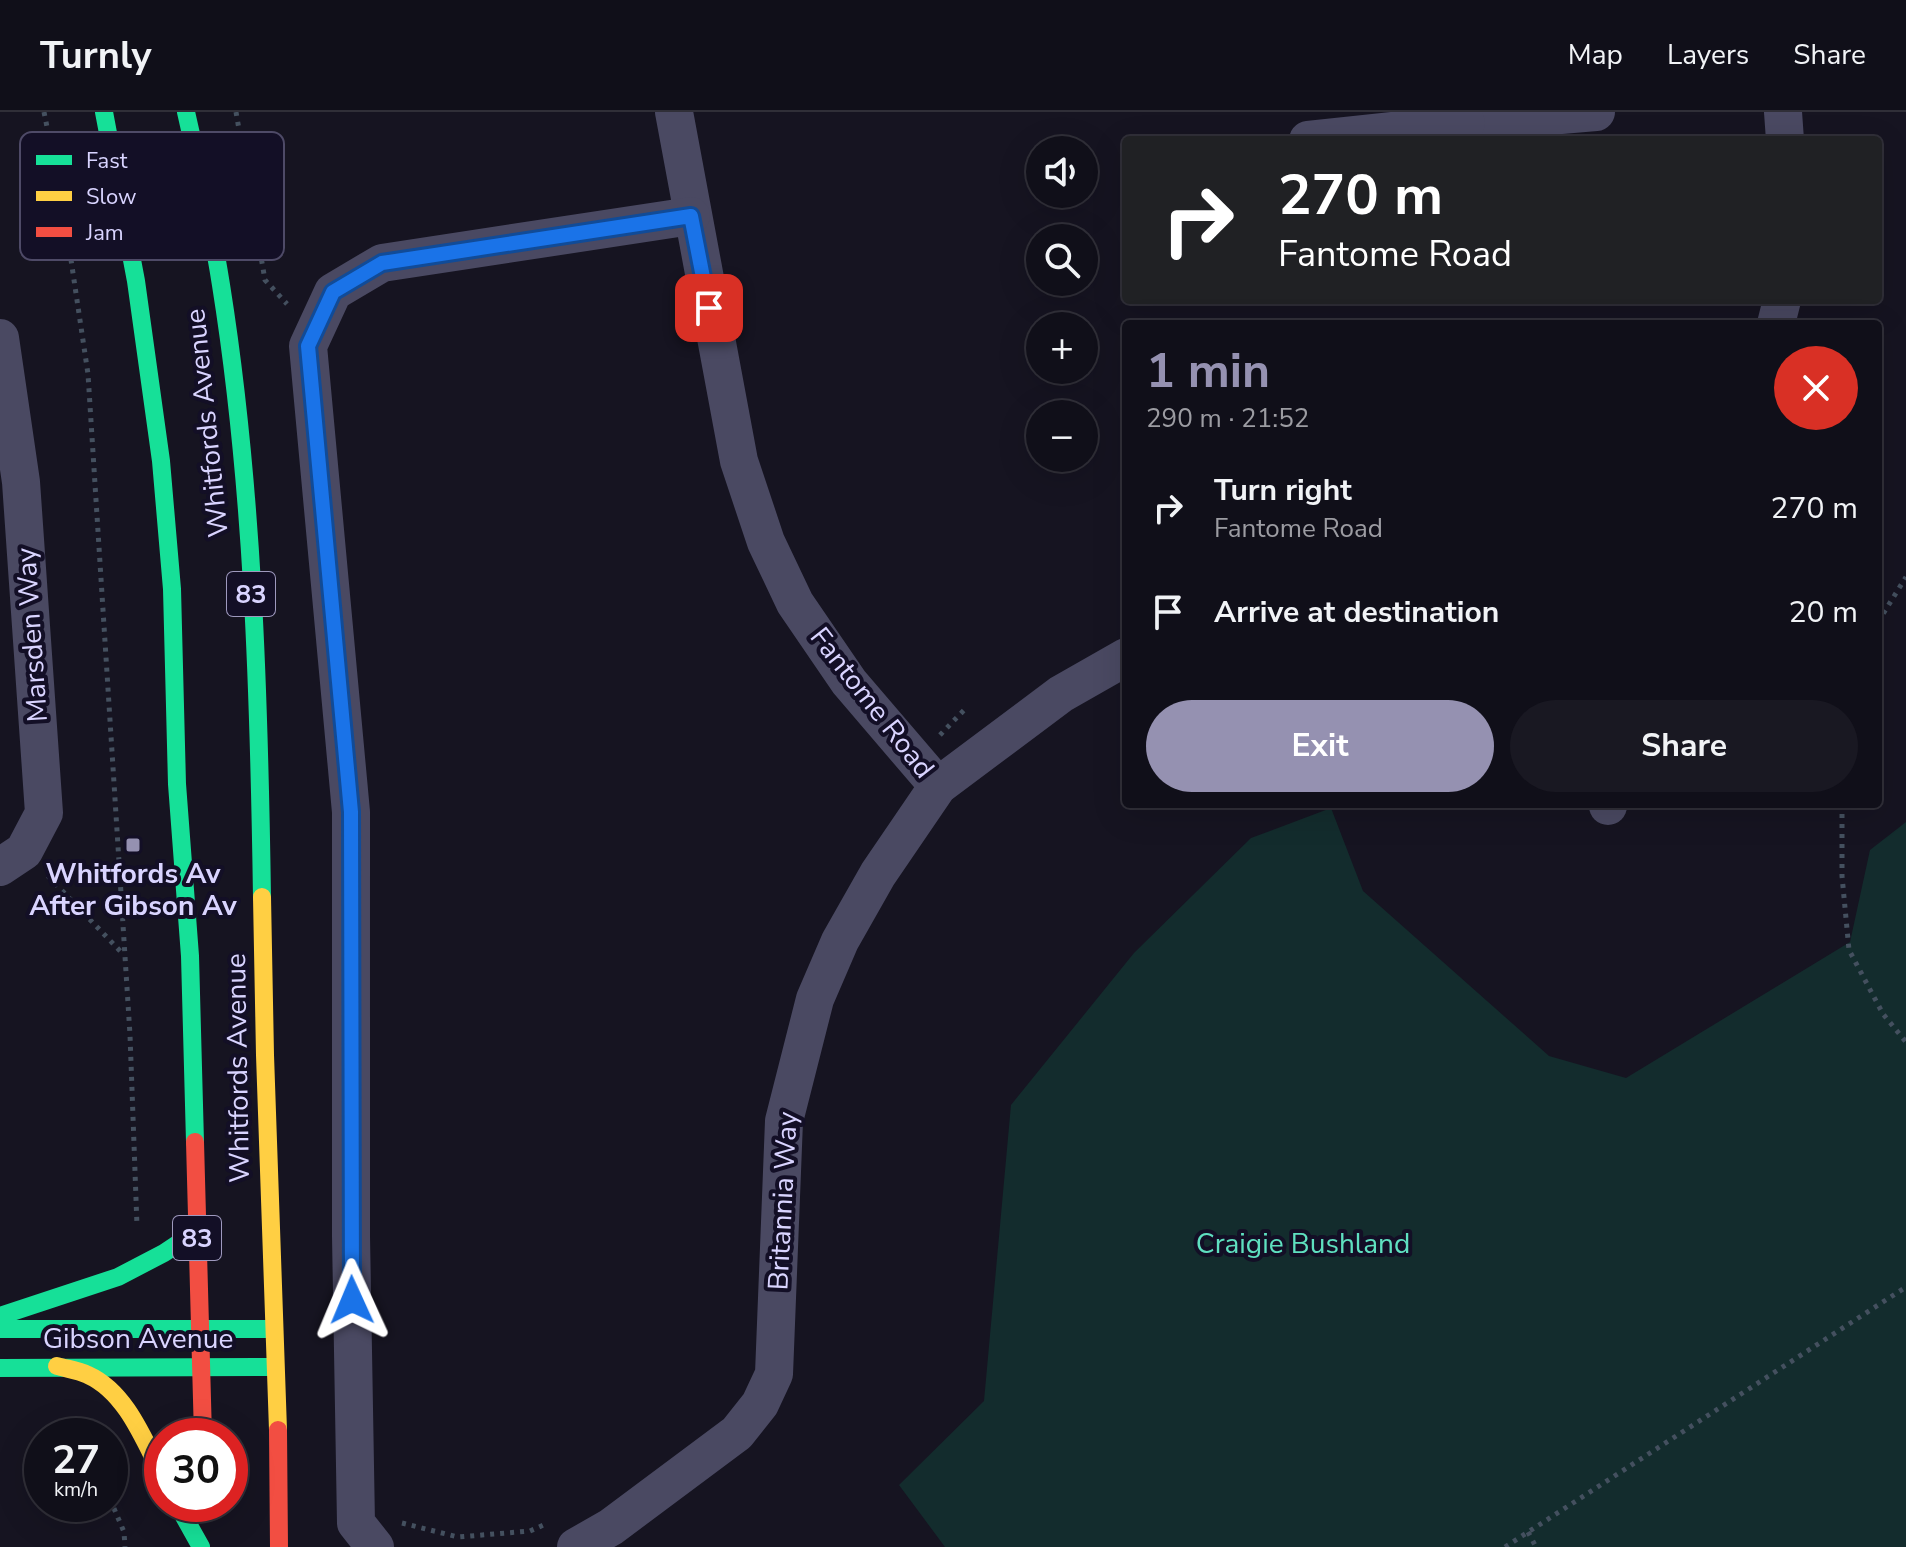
<!DOCTYPE html>
<html lang="en">
<head>
<meta charset="utf-8">
<style>
	body { margin:0; font-family:"Nunito Sans",sans-serif; background:#191822; color:#f1f3f6; height:100vh; display:flex; flex-direction:column; font-size:30px; white-space:nowrap }
	* { box-sizing:border-box; margin:0 }
	p { font-size:26px; color:#9c9ca2 }
	.icon { flex:none; width:44px; height:44px; fill:none; stroke:currentColor; stroke-width:2; stroke-linecap:round; stroke-linejoin:round }
	.map { position:relative; flex:1; overflow:hidden }
	.sheet { position:absolute; left:1122px; top:208px; width:760px; height:488px; display:flex; flex-direction:column; background:#100f19; border-radius:8px; box-shadow:0 8px 32px #0002,0 0 0 2px #302f38 }
	.sheet>* { flex:none }
	.guide { position:absolute; left:1122px; top:24px; width:760px; height:168px; border-radius:8px; box-shadow:0 8px 32px #0002,0 0 0 2px #302f38; background:#202124; color:#fff; overflow:hidden }
	.buttons { position:absolute; left:1026px; top:24px; display:grid; gap:16px }
	.buttons a { display:grid; place-items:center; width:72px; height:72px; border-radius:50%; background:#100f19; box-shadow:0 8px 32px #0002,0 0 0 2px #302f38; font-size:40px }
	.speed { position:absolute; left:24px; top:1306px; display:flex; gap:16px; font-size:40px; font-weight:700; text-align:center }
	.speed>* { display:grid; place-content:center; width:104px; height:104px; border-radius:50%; background:#100f19; box-shadow:0 8px 32px #0002,0 0 0 2px #302f38; line-height:1 }
	.speed small { font-size:20px; font-weight:400 }
	.speed .limit { border:12px solid #d22; background:#fff; color:#111 }
	.pin { position:absolute; display:grid; place-items:center; width:68px; height:68px; color:#fff; margin:-34px; border-radius:16px; box-shadow:0 4px 12px #0006 }
	.me { position:absolute; width:88px; margin:-44px; rotate:359deg; stroke-linejoin:round; filter:drop-shadow(0 0 6px #0008) }
	.turn { display:flex; align-items:center; gap:28px; height:168px; padding:0 24px; font-size:36px }
	.turn .icon { width:104px; height:104px; stroke-width:2.5 }
	.turn b { display:block; font-size:56px; line-height:68px }
	.round { display:grid; place-items:center; flex:none; width:84px; height:84px; border-radius:42px; background:#191822 }
	.summary { display:flex; align-items:center; justify-content:space-between; height:136px; padding:0 24px }
	h1 { font-size:48px; font-weight:700; line-height:60px; color:#9591b1 }
	.action { display:flex; gap:16px; margin-top:auto; padding:16px 24px }
	.action a { flex:1; height:92px; border-radius:48px; background:#9591b1; color:#fff; font-size:32px; font-weight:700; line-height:92px; text-align:center }
	.action a+a { background:#191822; color:#f1f3f6 }
	ul { padding:0; list-style:none }
	li { display:flex; align-items:center; gap:24px; height:104px; padding:0 24px }
	li div { flex:1 }
	li b { display:block; font-size:30px }
	li em { font-style:normal }
	header { display:flex; align-items:center; gap:48px; box-sizing:border-box; height:112px; padding:0 40px; background:#100f19; border-bottom:2px solid #302f38 }
	header strong { font-size:38px }
	nav { display:flex; gap:44px; margin-inline-start:auto; font-size:28px }
	.map>svg:first-child { display:block }
	.green { fill:#132c2d }
	.lines { fill:none; stroke-linecap:round; stroke-linejoin:round }
	.path { stroke:#44505f; stroke-width:5; stroke-dasharray:4 6; stroke-linecap:butt }
	.street { stroke:#4a4962; stroke-width:38 }
	.fast { stroke:#16e098; stroke-width:18 }
	.slow { stroke:#ffcf43; stroke-width:18 }
	.jam { stroke:#f24e42; stroke-width:18 }
	.route-casing { stroke:#114b97; stroke-width:20 }
	.route { stroke:#1a73e8; stroke-width:14 }
	.poi-dot { fill:#9591b1; stroke:#130f26; stroke-width:3 }
	.labels { text-anchor:middle; dominant-baseline:central; stroke-width:8; stroke-linejoin:round; paint-order:stroke }
	.shield { fill:#130f26; stroke:#9e99be; stroke-width:2 }
	.shield-label { font-size:26px; font-weight:bold; fill:#d9d4ff }
	.street-label { font-size:28px; fill:#d9d4ff; stroke:#130f26 }
	.poi-label { font-size:28px; font-weight:bold; fill:#d9d4ff; stroke:#130f26 }
	.park-label { font-size:28px; fill:#5fe0c0; stroke:#130f26 }
	.key { fill:#130f26; stroke:#4e4a67; stroke-width:2 }
	.key-label { font-size:22px; fill:#d9d4ff }
</style>
</head>
<body>
<header>
<strong>Turnly</strong>
<nav><a>Map</a><a>Layers</a><a>Share</a></nav>
</header>
<div class="map">
<svg width="1906" height="1435" viewBox="0 0 1906 1435">
	<rect width="100%" height="100%" fill="#161421"/>
	<polygon class="green" points="1331,696 1363,779 1549,944 1626,966 1850,830 1870,738 1906,710 1906,1435 945,1435 899,1373 984,1289 1011,993 1134,841 1251,726"/>
	<g class="lines">
		<g class="path">
			<polyline points="44,0 63,94 88,262 130,923 137,1114"/>
			<polyline points="236,0 265,168 287,192"/>
			<polyline points="1878,510 1906,465"/>
			<polyline points="940,623 967,595"/>
			<polyline points="1842,692 1842,764 1849,838 1883,902 1906,930"/>
			<polyline points="48,764 124,843"/>
			<polyline points="110,1387 124,1420 125,1435"/>
			<polyline points="402,1411 458,1425 530,1419 548,1411"/>
			<polyline points="1528,1420 1536,1435"/>
			<polyline points="1505,1435 1906,1175"/>
		</g>
		<g class="street">
			<polyline points="674,0 739,349 766,430 795,491 849,570 938,674"/>
			<polyline points="1466,0 1466,11 1596,0"/>
			<polyline points="1783,0 1785,28"/>
			<polyline points="1308,28 1466,11"/>
			<polyline points="1776,212 1782,188"/>
			<polyline points="0,226 21,370 44,701 24,739 0,755"/>
			<polyline points="1608,692 1608,694"/>
			<polyline points="375,1435 356,1411 351,1124 351,700 308,234 333,180 382,151 691,104"/>
			<polyline points="576,1435 611,1415 737,1321 760,1292 774,1262 784,1009 815,887 840,829 878,762 938,674 1061,582 1126,545"/>
		</g>
		<g class="fast">
			<polyline points="104,0 136,169 161,349 172,477 177,672 190,844 195,1030"/>
			<path d="M186,0C199,57 212,115 221,173C253,374 259,581 262,785"/>
			<polyline points="0,1204 118,1165 164,1141 197,1119"/>
			<polyline points="0,1217 274,1217"/>
			<polyline points="0,1256 275,1255"/>
			<polyline points="177,1392 201,1435"/>
		</g>
		<g class="slow">
			<polyline points="262,785 265,943 278,1318"/>
			<path d="M57,1254C67,1257 78,1258 88,1263C126,1280 144,1328 162,1363"/>
		</g>
		<g class="jam">
			<polyline points="195,1030 203,1324"/>
			<polyline points="278,1318 279,1435"/>
		</g>
	</g>
	<g class="lines">
		<defs>
			<polyline id="route" points="352,1188 351,700 308,234 333,180 382,151 691,104 709,196"/>
		</defs>
		<use href="#route" class="route-casing"/>
		<use href="#route" class="route"/>
	</g>
	<rect class="poi-dot" x="125" y="725" width="16" height="16" rx="4"/>
	<g class="labels">
		<g class="shield">
			<rect x="227" y="460" width="48" height="44" rx="6"/>
			<rect x="173" y="1104" width="48" height="44" rx="6"/>
		</g>
		<g class="shield-label">
			<text x="251" y="482">83</text>
			<text x="197" y="1126">83</text>
		</g>
		<g class="street-label">
			<text transform="translate(207 311) rotate(-96)">Whitfords Avenue</text>
			<text transform="translate(32 523) rotate(-94)">Marsden Way</text>
			<text transform="translate(872 591) rotate(52)">Fantome Road</text>
			<text transform="translate(238 956) rotate(-91)">Whitfords Avenue</text>
			<text transform="translate(783 1089) rotate(-87)">Britannia Way</text>
			<text x="138" y="1227">Gibson Avenue</text>
		</g>
		<g class="poi-label">
			<text x="133" y="762">Whitfords Av<tspan x="133" dy="32">After Gibson Av</tspan></text>
		</g>
		<g class="park-label">
			<text x="1303" y="1132">Craigie Bushland</text>
		</g>
	</g>
	<rect x="20" y="20" width="264" height="128" rx="12" class="key"/>
	<rect x="36" y="43" width="36" height="10" fill="#16e098"/>
	<rect x="36" y="79" width="36" height="10" fill="#ffcf43"/>
	<rect x="36" y="115" width="36" height="10" fill="#f24e42"/>
	<g class="key-label">
		<text x="86" y="56">Fast</text>
		<text x="86" y="92">Slow</text>
		<text x="86" y="128">Jam</text>
	</g>
</svg>
<div class="buttons">
<a><svg class="icon" aria-label="sound" viewBox="0 0 24 24"><path d="M4 9h4l5-4v14l-5-4H4zM17 9q2 3 0 6"/></svg></a>
<a><svg class="icon" aria-label="search" viewBox="0 0 24 24"><circle cx="10" cy="10" r="6"/><path d="M15 15l6 6"/></svg></a>
<a>+</a>
<a>−</a>
</div>
<div class="speed"><div>27<small>km/h</small></div><div class="limit">30</div></div>
<div class="pin" style="left:709px;top:196px;background:#d93025"><svg class="icon" aria-label="arrive" viewBox="0 0 24 24"><path d="M6 21V4h12l-3 4 3 4H6"/></svg></div>
<svg class="me" style="left:352px;top:1188px" viewBox="-20 -20 40 40"><path d="M0-17L14 15 0 8-14 15z" fill="#1a73e8" stroke="#fff" stroke-width="4"/></svg>
<div class="guide">
<div class="turn"><svg class="icon" aria-label="right" viewBox="0 0 24 24"><path d="M7 20v-9h11M14 6l5 5-5 5"/></svg><div><b>270 m</b>Fantome Road</div></div>
</div>
<section class="sheet">
<div class="summary"><div><h1>1 min</h1><p>290 m · 21:52</p></div><a class="round" style="background:#d93025;color:#fff"><svg class="icon" aria-label="close" viewBox="0 0 24 24"><path d="M6 6l12 12M18 6L6 18"/></svg></a></div>
<ul>
<li><svg class="icon" aria-label="right" viewBox="0 0 24 24"><path d="M7 20v-9h11M14 6l5 5-5 5"/></svg><div><b>Turn right</b><p>Fantome Road</p></div><em>270 m</em></li>
<li><svg class="icon" aria-label="arrive" viewBox="0 0 24 24"><path d="M6 21V4h12l-3 4 3 4H6"/></svg><div><b>Arrive at destination</b></div><em>20 m</em></li>
</ul>
<div class="action"><a>Exit</a><a>Share</a></div>
</section>
</div>
</body>
</html>
